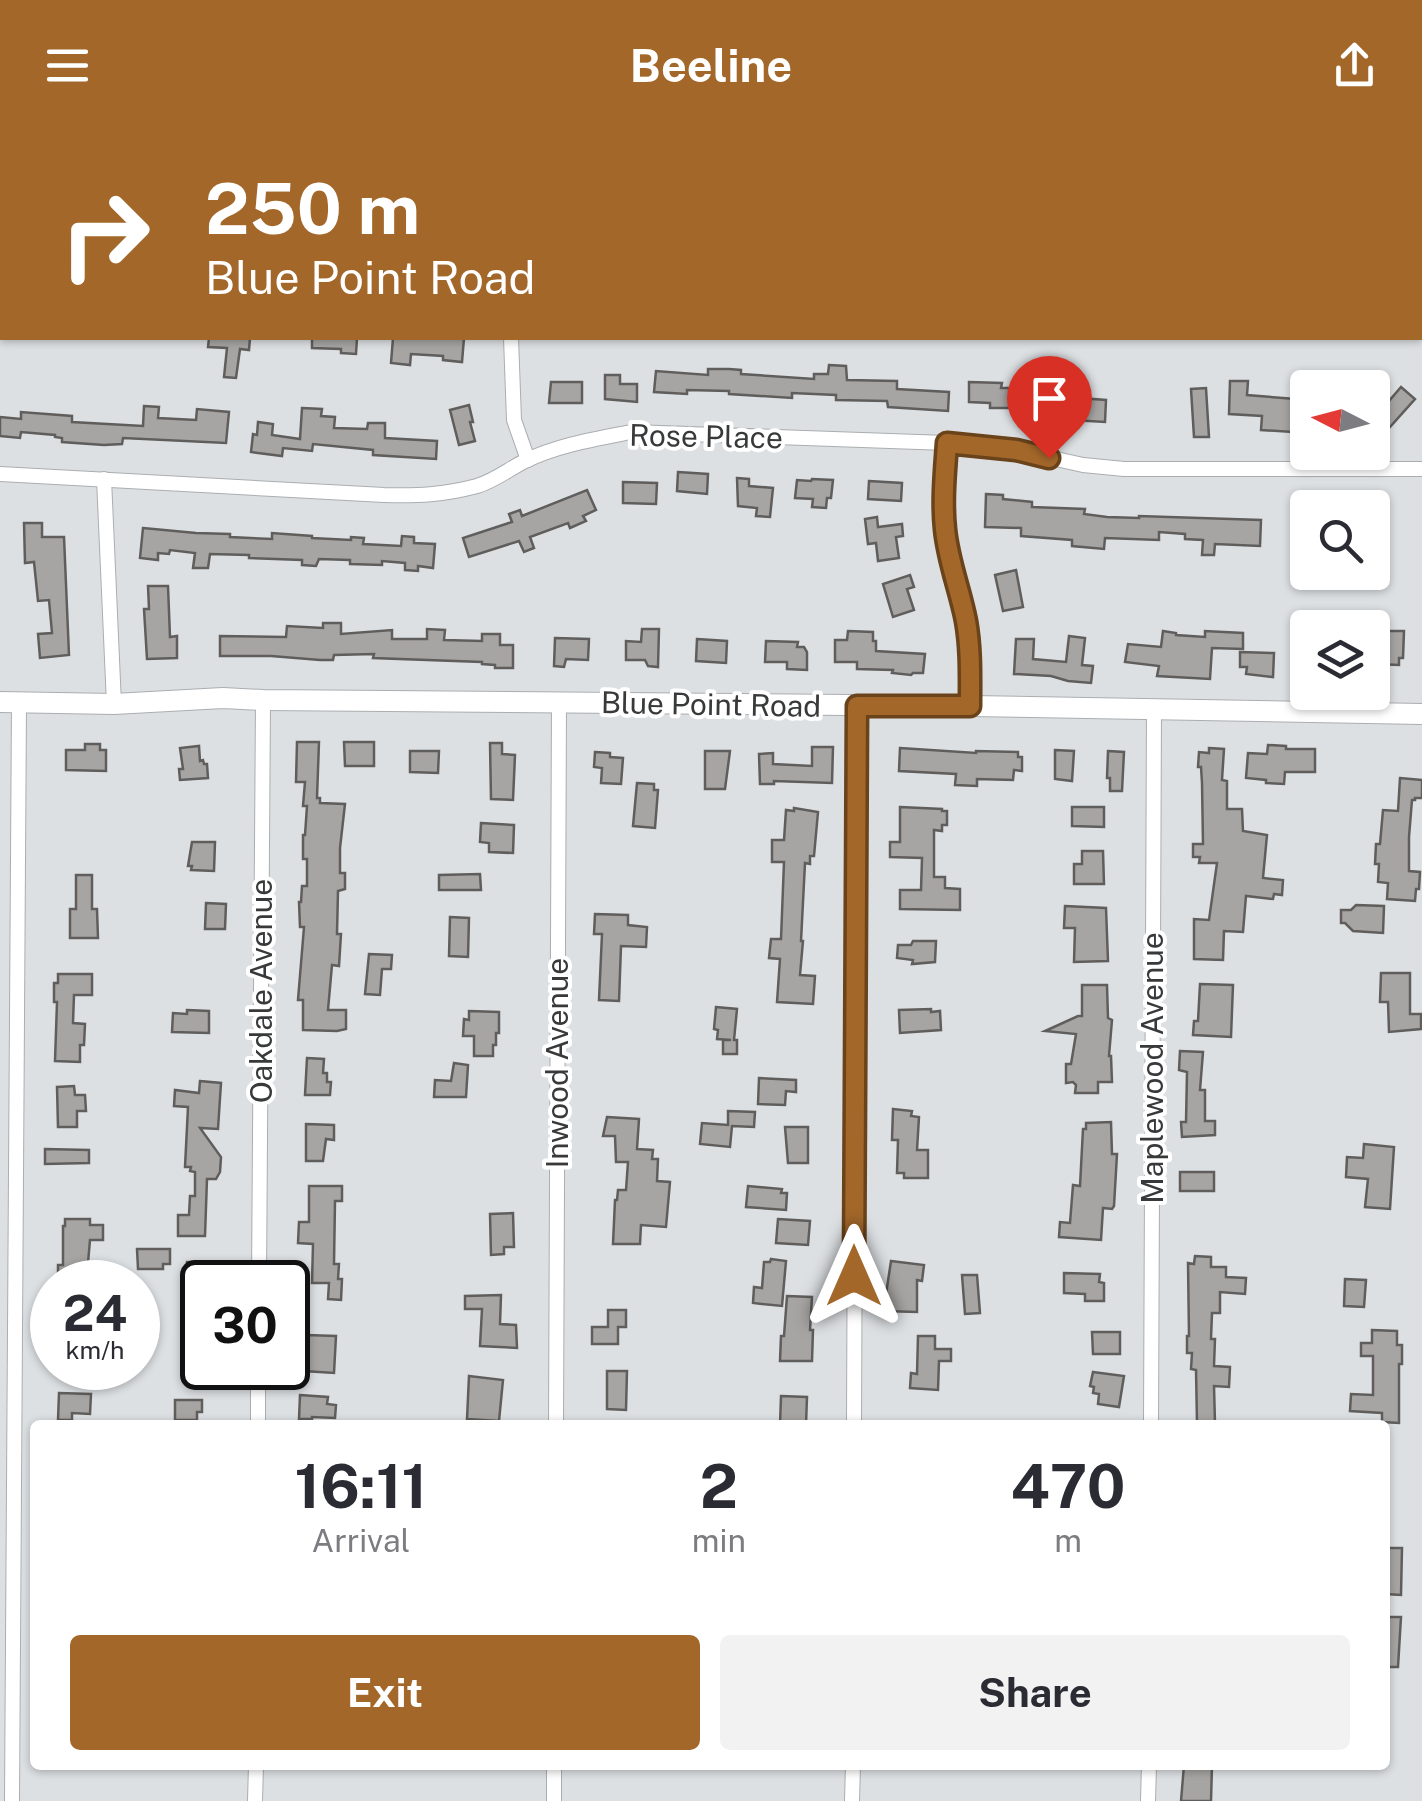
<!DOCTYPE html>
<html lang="en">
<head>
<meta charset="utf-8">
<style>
	body { margin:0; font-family:"Public Sans",sans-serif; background:#f2f2f3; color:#2b2b33; height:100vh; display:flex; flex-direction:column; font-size:38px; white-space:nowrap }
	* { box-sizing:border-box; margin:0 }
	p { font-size:32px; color:#7c7c81 }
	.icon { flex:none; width:55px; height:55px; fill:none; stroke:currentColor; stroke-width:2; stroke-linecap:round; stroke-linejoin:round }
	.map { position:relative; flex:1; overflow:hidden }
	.drawer { position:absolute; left:30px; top:1290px; width:1360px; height:350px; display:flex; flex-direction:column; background:#fff; border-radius:10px; box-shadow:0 2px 8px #0004 }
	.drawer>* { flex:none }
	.guide { position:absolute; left:0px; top:0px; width:1422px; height:210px; box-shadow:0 2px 8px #0004; background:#a3672a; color:#fff; overflow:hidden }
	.needle { width:65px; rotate:276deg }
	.controls { position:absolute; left:1290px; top:240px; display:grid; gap:20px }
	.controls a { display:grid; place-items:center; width:100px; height:100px; border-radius:10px; background:#fff; box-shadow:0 2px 8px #0004; font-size:50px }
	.speed { position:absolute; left:30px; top:1130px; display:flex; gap:20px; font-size:50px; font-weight:700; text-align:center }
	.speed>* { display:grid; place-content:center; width:130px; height:130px; border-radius:50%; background:#fff; box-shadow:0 2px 8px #0004; line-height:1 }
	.speed small { font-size:25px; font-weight:400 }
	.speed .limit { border:5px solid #111; border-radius:15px; background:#fff; color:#111 }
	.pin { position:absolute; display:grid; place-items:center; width:85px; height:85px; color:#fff; margin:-102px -42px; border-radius:50% 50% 50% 0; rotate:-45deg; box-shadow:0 0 10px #0007 }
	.pin .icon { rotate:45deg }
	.me { position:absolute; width:110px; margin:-55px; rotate:0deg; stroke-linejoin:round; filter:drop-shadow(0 0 8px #0008) }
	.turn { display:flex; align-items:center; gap:35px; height:210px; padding:0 40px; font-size:45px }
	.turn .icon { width:130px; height:130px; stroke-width:2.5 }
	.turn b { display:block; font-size:70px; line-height:85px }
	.eta { display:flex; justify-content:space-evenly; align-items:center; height:170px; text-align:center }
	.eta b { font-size:60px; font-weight:700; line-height:70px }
	.button { display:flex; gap:20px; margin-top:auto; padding:20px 40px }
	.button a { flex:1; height:115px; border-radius:10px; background:#a3672a; color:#fff; font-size:40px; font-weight:700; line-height:115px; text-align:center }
	.button a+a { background:#f2f2f3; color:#2b2b33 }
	header { display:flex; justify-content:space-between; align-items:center; height:130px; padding:0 40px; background:#a3672a; color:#fff; font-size:45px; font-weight:700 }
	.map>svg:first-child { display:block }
	.building { fill:#a7a5a3; stroke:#605e5c; stroke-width:2.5 }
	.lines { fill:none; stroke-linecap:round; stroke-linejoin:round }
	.street-casing { stroke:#abaeb0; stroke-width:16 }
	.secondary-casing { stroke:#abaeb0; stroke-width:22 }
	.street { stroke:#fff; stroke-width:14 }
	.secondary { stroke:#fff; stroke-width:20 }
	.route-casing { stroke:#6a431b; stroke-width:25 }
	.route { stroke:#a3672a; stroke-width:18 }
	.labels { text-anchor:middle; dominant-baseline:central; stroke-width:8; stroke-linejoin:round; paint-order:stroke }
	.street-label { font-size:30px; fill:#38393a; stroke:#fff }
</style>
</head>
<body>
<header><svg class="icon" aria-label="menu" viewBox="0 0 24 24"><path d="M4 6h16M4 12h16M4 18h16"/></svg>Beeline<svg class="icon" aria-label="share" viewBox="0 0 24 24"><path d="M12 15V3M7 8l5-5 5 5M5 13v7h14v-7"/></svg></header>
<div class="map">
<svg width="1422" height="1671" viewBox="0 0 1422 1671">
	<rect width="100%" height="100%" fill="#dde0e3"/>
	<g class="building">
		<polygon points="209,208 250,208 249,220 240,219 236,248 224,247 227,218 208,217"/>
		<polygon points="312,208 357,208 356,224 341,223 341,219 312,218"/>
		<polygon points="393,208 464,208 462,232 443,230 443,226 411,224 410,235 391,233"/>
		<polygon points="829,235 846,236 847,250 897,251 897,259 949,262 948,281 888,277 887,271 836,270 836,265 792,263 792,268 729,264 729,261 687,260 687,264 654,262 656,241 708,245 708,239 729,239 741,240 741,244 814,249 814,244 828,244"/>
		<polygon points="605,245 620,245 620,254 637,254 637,272 605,269"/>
		<polygon points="1230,251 1248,251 1247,265 1308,270 1308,303 1261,300 1262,286 1229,284"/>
		<polygon points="551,252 582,252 582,273 549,273"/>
		<polygon points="969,252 1002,253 1001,258 1053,258 1053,266 1106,270 1105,292 1072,290 1072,286 1042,286 1042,278 990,278 990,273 969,272"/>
		<polygon points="1401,257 1415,269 1390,297 1377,285"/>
		<polygon points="1206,258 1209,307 1194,307 1191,259"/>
		<polygon points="469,275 473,292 470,292 475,311 459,315 450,280"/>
		<polygon points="144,276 159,277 158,288 196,290 197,279 229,282 226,313 123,308 122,314 104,315 62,312 62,308 55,307 55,305 21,302 20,308 0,306 0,287 21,289 21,282 72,286 72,292 143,296"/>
		<polygon points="302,278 322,279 321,286 335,287 334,298 367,299 368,293 385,293 385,308 437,311 436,329 373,325 373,320 313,314 312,321 283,318 282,326 251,322 253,304 257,305 258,292 273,294 272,305 300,309"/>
		<polygon points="678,342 708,344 707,364 677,361"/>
		<polygon points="737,348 749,349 749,356 773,358 770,387 756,386 757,378 738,376"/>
		<polygon points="812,349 833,350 831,368 827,368 826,378 812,377 813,369 795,368 797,350 811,351"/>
		<polygon points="869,351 902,353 901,371 868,369"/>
		<polygon points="623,352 657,353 656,374 623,373"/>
		<polygon points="587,360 596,380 583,386 586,391 570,398 568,393 530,407 534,418 524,422 519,411 469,427 463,408 512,392 509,384 520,380 522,386"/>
		<polygon points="986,364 1003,365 1003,369 1032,372 1032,377 1085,379 1084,384 1107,387 1139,388 1139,386 1261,390 1260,416 1215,414 1214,425 1202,425 1203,410 1185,409 1185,404 1159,402 1159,410 1105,408 1104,419 1072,416 1072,410 1021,406 1021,398 985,397"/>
		<polygon points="877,387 878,397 902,394 903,406 896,407 899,428 878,431 876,413 868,414 865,389"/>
		<polygon points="24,393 42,393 42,407 64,407 69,525 40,528 38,504 52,503 49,470 38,471 34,432 25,433"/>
		<polygon points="143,398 196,403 230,404 230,407 272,409 272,403 312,406 312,408 351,410 351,407 364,408 363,414 401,416 402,406 414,407 414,413 435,414 433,438 418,436 418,441 405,440 405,433 382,431 382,435 350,434 350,430 319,429 316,436 302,435 302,430 249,428 249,425 210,424 208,438 193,438 195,423 170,420 169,424 158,423 158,430 140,428"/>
		<polygon points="1016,440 1023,477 1003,481 995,445"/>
		<polygon points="910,445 914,457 907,459 914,480 893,487 883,454"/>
		<polygon points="148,456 168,456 170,507 177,506 177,528 147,529 144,479 149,479"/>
		<polygon points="323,493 341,493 341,504 392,500 392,509 427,509 427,499 445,500 444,510 482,511 482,504 500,504 500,515 513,515 513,538 495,538 495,535 482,534 482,532 373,528 374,524 334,525 333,530 320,530 271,526 220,526 220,506 286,507 287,496 323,498"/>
		<polygon points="642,499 659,499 658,537 648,536 645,530 626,530 626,511 641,512"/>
		<polygon points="848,501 873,502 873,511 876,511 876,521 925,524 923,543 913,543 911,545 892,543 893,540 857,539 857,532 835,532 835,510 847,510"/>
		<polygon points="1163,501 1176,503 1176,505 1205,507 1205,501 1243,503 1243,519 1212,518 1210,549 1157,546 1159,536 1125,532 1128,514 1161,517"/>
		<polygon points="1388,501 1404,501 1403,528 1399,528 1399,535 1376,534 1377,514 1387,515"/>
		<polygon points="1069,506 1085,508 1082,535 1093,536 1091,553 1068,551 1051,546 1014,544 1016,509 1034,509 1033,529 1066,532"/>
		<polygon points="555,508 589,509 588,530 566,529 564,537 554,536"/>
		<polygon points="697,509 727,511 726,533 696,531"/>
		<polygon points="766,511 798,512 797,517 804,517 807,522 807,540 787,539 787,532 765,532"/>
		<polygon points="1240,522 1274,523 1273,547 1246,544 1247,537 1240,537"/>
		<polygon points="297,612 319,612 317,668 320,668 320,673 345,674 340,718 340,743 345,743 345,759 338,761 337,804 341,804 339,836 332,835 328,880 346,880 346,899 337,901 303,900 303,870 298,870 304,797 300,797 299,772 301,772 302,756 307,756 307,729 303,729 303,705 305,705 307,676 303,676 305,652 296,652"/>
		<polygon points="344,612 374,612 374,636 345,636"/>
		<polygon points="490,613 502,613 502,624 515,625 513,670 491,669"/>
		<polygon points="85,614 100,614 100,620 106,620 106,641 66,640 66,620 85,620"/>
		<polygon points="1268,615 1286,616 1286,619 1315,619 1315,642 1285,642 1284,654 1266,653 1266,650 1246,648 1248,623 1267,624"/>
		<polygon points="199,616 200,631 203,630 204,634 207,634 208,648 180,650 179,639 183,639 180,618"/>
		<polygon points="812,617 833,617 832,653 774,651 774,654 760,654 759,624 773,623 773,634 812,636"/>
		<polygon points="900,618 976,623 976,621 1018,622 1018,627 1022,627 1022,641 1014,640 1013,650 977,649 977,656 955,655 956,644 899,641"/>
		<polygon points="1209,618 1224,619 1222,650 1227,651 1227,679 1242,679 1243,701 1267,705 1263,748 1283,750 1282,765 1274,764 1273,769 1246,766 1243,802 1224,801 1223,830 1194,829 1194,789 1209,790 1217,733 1199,733 1200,727 1193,727 1193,714 1203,714 1202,653 1201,637 1198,637 1199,622 1209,623"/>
		<polygon points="1055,620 1074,621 1072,651 1055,649"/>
		<polygon points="410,621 439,621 438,643 410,642"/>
		<polygon points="705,621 730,621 725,659 705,659"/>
		<polygon points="1108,621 1124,622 1122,661 1110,661 1110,648 1107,648"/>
		<polygon points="595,622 610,623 610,627 623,628 621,654 601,653 602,638 594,637"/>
		<polygon points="1400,648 1422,650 1422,668 1415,668 1415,670 1412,670 1409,707 1409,741 1420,742 1419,759 1416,759 1415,771 1387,769 1388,753 1378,752 1379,734 1375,734 1376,714 1380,714 1383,680 1398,681"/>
		<polygon points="637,653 654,654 654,660 658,660 655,698 633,696"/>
		<polygon points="900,677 942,679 942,681 947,681 947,695 942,695 942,701 934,700 934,747 945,747 945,758 960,759 960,780 900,779 900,760 921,760 922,728 890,727 890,712 900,712"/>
		<polygon points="1072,677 1104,677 1104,697 1072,696"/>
		<polygon points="794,678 818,682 814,726 810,726 810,734 805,733 801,811 803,811 800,845 815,846 813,874 777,872 780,829 769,828 771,809 781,809 784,732 772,732 772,710 784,710 786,680 794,681"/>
		<polygon points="481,693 514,695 513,723 489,722 489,713 480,712"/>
		<polygon points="192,712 215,712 214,741 191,740 192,736 188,736"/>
		<polygon points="1082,721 1103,721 1104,754 1074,754 1074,734 1082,734"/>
		<polygon points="480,744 481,760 439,760 439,745"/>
		<polygon points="76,745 92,745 92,779 97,779 98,808 70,808 70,779 76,779"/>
		<polygon points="206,773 226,774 225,799 205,799"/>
		<polygon points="1356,775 1384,776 1383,803 1353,801 1345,793 1341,793 1341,780 1351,780"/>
		<polygon points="1065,776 1106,778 1108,831 1074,832 1075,798 1064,798"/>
		<polygon points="595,784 628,785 628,795 647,797 646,817 621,816 619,871 599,870 602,804 594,804"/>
		<polygon points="450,787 469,788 468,827 449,826"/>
		<polygon points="913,811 936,811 935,832 912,834 913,830 897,828 898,815 911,815"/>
		<polygon points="369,824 392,825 391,839 382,839 380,865 365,864"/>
		<polygon points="1381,843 1410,843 1410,884 1421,884 1421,899 1389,902 1388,872 1380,872"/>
		<polygon points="58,844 92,844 92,865 74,865 73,893 85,894 84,915 80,915 80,932 55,931 57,872 54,872 54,853 58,853"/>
		<polygon points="1200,854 1233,855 1231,907 1193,905 1194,891 1198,891"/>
		<polygon points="1082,855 1107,855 1108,888 1112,890 1109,926 1111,926 1112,952 1098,952 1098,963 1075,963 1076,955 1073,952 1066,953 1066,934 1071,934 1076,904 1045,901 1078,886 1082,886"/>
		<polygon points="716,877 737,879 734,910 737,910 737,924 723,924 723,910 731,910 717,909 718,900 714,899"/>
		<polygon points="931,879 931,882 940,881 941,900 900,903 899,880"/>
		<polygon points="187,880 209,881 209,903 172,902 173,883 187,884"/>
		<polygon points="469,881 499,882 499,903 496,903 496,915 493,915 493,926 474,926 474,906 463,906 464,889 469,890"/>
		<polygon points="1180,921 1203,922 1200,960 1205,960 1205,991 1215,991 1215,1005 1182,1007 1181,992 1186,992 1187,942 1179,940"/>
		<polygon points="307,928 324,929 323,943 327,943 327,952 331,952 330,965 305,965"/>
		<polygon points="454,933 468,935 466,967 434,967 435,950 451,951"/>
		<polygon points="759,948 796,950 796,962 786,961 785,975 758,974"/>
		<polygon points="200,951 221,953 218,999 200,998 221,1027 220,1042 216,1049 207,1049 205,1106 178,1106 178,1085 189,1085 190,1066 195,1066 195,1042 190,1041 191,1037 185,1037 188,977 174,976 175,960 199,963"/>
		<polygon points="74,956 75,965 85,965 86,981 77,981 77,997 58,997 57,957"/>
		<polygon points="893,979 912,981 911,986 919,987 917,1020 928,1020 928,1048 904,1048 904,1043 897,1043 898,1010 892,1010"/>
		<polygon points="728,981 755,982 754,997 732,996 730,1017 700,1014 702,993 728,995"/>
		<polygon points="607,987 639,989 637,1019 653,1020 652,1029 658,1029 657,1051 670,1052 666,1097 641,1095 640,1114 613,1114 615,1070 617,1070 618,1060 626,1060 628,1032 616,1032 615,1006 603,1006"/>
		<polygon points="1111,992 1112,1024 1117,1024 1114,1076 1112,1079 1103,1078 1101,1110 1059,1107 1060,1092 1070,1093 1073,1055 1080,1056 1083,999 1086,999 1086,993"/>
		<polygon points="306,994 334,995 334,1010 326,1009 323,1031 306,1031"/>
		<polygon points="785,997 808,997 808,1033 788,1033"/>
		<polygon points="1364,1014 1394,1017 1390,1079 1365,1077 1368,1049 1346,1047 1347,1027 1363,1028"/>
		<polygon points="45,1019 89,1020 89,1033 45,1034"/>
		<rect x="1180" y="1042" width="34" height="19"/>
		<polygon points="309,1056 342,1056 342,1071 335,1071 334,1134 339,1134 338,1149 342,1149 341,1170 328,1169 329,1153 312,1153 313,1114 298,1113 299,1092 309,1092"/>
		<polygon points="748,1056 782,1059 781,1063 787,1063 786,1080 746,1077"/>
		<polygon points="513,1083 514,1117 504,1117 504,1124 491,1125 490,1084"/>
		<polygon points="65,1089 90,1089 90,1095 103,1095 103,1110 90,1110 88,1133 102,1133 102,1150 58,1150 58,1135 63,1135 63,1096 65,1096"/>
		<polygon points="778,1089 810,1091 808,1115 776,1113"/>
		<polygon points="137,1119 170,1119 170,1134 163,1134 163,1139 138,1139"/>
		<polygon points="1195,1126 1211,1127 1211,1137 1226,1137 1226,1147 1246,1148 1245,1164 1220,1162 1220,1183 1212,1183 1211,1209 1215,1209 1214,1236 1230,1237 1229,1257 1214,1256 1215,1293 1197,1293 1196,1240 1191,1239 1192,1223 1187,1223 1187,1206 1189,1206 1188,1133 1194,1134"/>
		<polygon points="771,1129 786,1131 782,1176 753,1173 754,1157 762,1158 764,1132 770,1132"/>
		<polygon points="891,1131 924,1135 922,1151 917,1150 917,1182 883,1181 884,1164 886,1164"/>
		<polygon points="187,1132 214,1133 213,1152 202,1152 202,1165 185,1164"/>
		<polygon points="1064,1143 1100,1144 1099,1152 1104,1153 1104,1171 1085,1171 1085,1164 1064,1163"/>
		<polygon points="962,1145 977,1145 980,1183 965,1184"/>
		<polygon points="1345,1149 1366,1150 1364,1177 1344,1176"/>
		<polygon points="501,1165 500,1194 516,1195 517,1218 480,1216 482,1179 465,1179 465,1166"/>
		<polygon points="787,1166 812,1167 810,1200 813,1200 812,1231 780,1231 781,1206 784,1206"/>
		<polygon points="608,1180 626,1180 626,1197 618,1197 618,1214 592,1214 592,1197 608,1197"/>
		<polygon points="1372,1200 1397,1201 1397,1215 1402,1215 1402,1234 1399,1234 1399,1293 1382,1292 1382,1283 1350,1281 1351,1264 1373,1265 1373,1226 1361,1226 1361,1213 1372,1213"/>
		<polygon points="1092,1202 1120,1202 1120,1224 1093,1224"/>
		<polygon points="306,1205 336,1206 334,1243 304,1241"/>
		<polygon points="918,1206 935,1206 935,1219 951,1219 951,1231 939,1231 938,1260 910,1258 911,1243 917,1244"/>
		<polygon points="607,1241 627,1241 626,1280 607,1279"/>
		<polygon points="1093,1242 1124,1246 1119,1277 1098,1274 1099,1264 1093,1263 1094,1257 1090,1256"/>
		<polygon points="469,1246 503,1250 499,1291 467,1289"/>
		<polygon points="59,1263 91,1264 90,1284 72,1283 72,1290 58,1290"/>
		<polygon points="300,1265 328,1267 327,1274 336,1275 335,1288 312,1287 312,1289 299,1289"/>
		<polygon points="781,1266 807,1267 806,1295 780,1295"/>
		<polygon points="175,1270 202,1270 202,1282 197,1282 197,1290 175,1290"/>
		<polygon points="1385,1418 1402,1418 1401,1465 1385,1464"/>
		<polygon points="1385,1487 1401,1487 1398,1537 1385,1537"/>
		<polygon points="1184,1635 1212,1635 1211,1671 1181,1671"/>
	</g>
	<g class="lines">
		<defs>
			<g id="street">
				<polyline points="506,0 506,2"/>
				<polyline points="742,0 742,2"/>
				<polyline points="1420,24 1422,24"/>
				<polyline points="0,133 2,133"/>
				<polyline points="511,208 514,290 528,330"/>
				<path d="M947,313C945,341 942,371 945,399C948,430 960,460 966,491C971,519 970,548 970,576"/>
				<path d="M0,344L384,365C418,366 443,365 477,356C494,351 509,339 525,331C558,315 595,309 631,302L947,313L1016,320L1083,335L1124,339H1422"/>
				<polyline points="104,349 114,574"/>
				<polyline points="259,1152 263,570"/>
				<polyline points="258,1295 258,1238"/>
				<polyline points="556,1295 559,572"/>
				<polyline points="854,1295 857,576"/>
				<polyline points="1151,1295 1154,581"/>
				<polyline points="12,1671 19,573"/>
				<polyline points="255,1671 256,1635"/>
				<polyline points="554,1671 554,1635"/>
				<polyline points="852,1671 853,1635"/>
				<polyline points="1148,1671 1149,1635"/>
			</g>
			<polyline id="secondary" points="0,572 114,574 223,568 263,570 970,576 1422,584"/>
		</defs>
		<use href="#street" class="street-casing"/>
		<use href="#secondary" class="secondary-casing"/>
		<use href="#street" class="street"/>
		<use href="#secondary" class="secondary"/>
	</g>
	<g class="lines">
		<defs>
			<path id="route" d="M854,1146L857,576H970C970,548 971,519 966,491C960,460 948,431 945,399C942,371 945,341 947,313L1016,320L1049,328"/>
		</defs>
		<use href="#route" class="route-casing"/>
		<use href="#route" class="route"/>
	</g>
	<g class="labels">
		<g class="street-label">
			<text transform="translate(706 306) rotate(1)">Rose Place</text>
			<text transform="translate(711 574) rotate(1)">Blue Point Road</text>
			<text transform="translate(261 861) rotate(-90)">Oakdale Avenue</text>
			<text transform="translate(557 933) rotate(-90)">Inwood Avenue</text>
			<text transform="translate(1152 938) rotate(-90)">Maplewood Avenue</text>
		</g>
	</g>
</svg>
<div class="controls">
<a><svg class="needle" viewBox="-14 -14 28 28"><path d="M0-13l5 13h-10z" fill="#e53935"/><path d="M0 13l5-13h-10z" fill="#7c7c81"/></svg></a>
<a><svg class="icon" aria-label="search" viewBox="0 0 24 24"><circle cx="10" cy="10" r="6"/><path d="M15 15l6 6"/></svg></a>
<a><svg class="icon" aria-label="layers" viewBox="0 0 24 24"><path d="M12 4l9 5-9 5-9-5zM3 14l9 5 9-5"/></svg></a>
</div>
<div class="speed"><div>24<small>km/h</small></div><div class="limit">30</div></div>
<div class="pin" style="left:1049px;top:328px;background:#d93025"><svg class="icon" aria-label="arrive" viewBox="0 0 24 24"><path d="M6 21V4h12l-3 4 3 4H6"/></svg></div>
<svg class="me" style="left:854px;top:1146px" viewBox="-20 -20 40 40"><path d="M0-17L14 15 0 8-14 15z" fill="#a3672a" stroke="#fff" stroke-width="4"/></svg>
<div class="guide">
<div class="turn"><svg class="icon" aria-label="right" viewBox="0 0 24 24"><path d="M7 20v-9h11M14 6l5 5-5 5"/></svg><div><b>250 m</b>Blue Point Road</div></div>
</div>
<section class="drawer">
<div class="eta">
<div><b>16:11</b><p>Arrival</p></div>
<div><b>2</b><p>min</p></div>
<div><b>470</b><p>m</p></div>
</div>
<div class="button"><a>Exit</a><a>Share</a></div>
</section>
</div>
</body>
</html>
